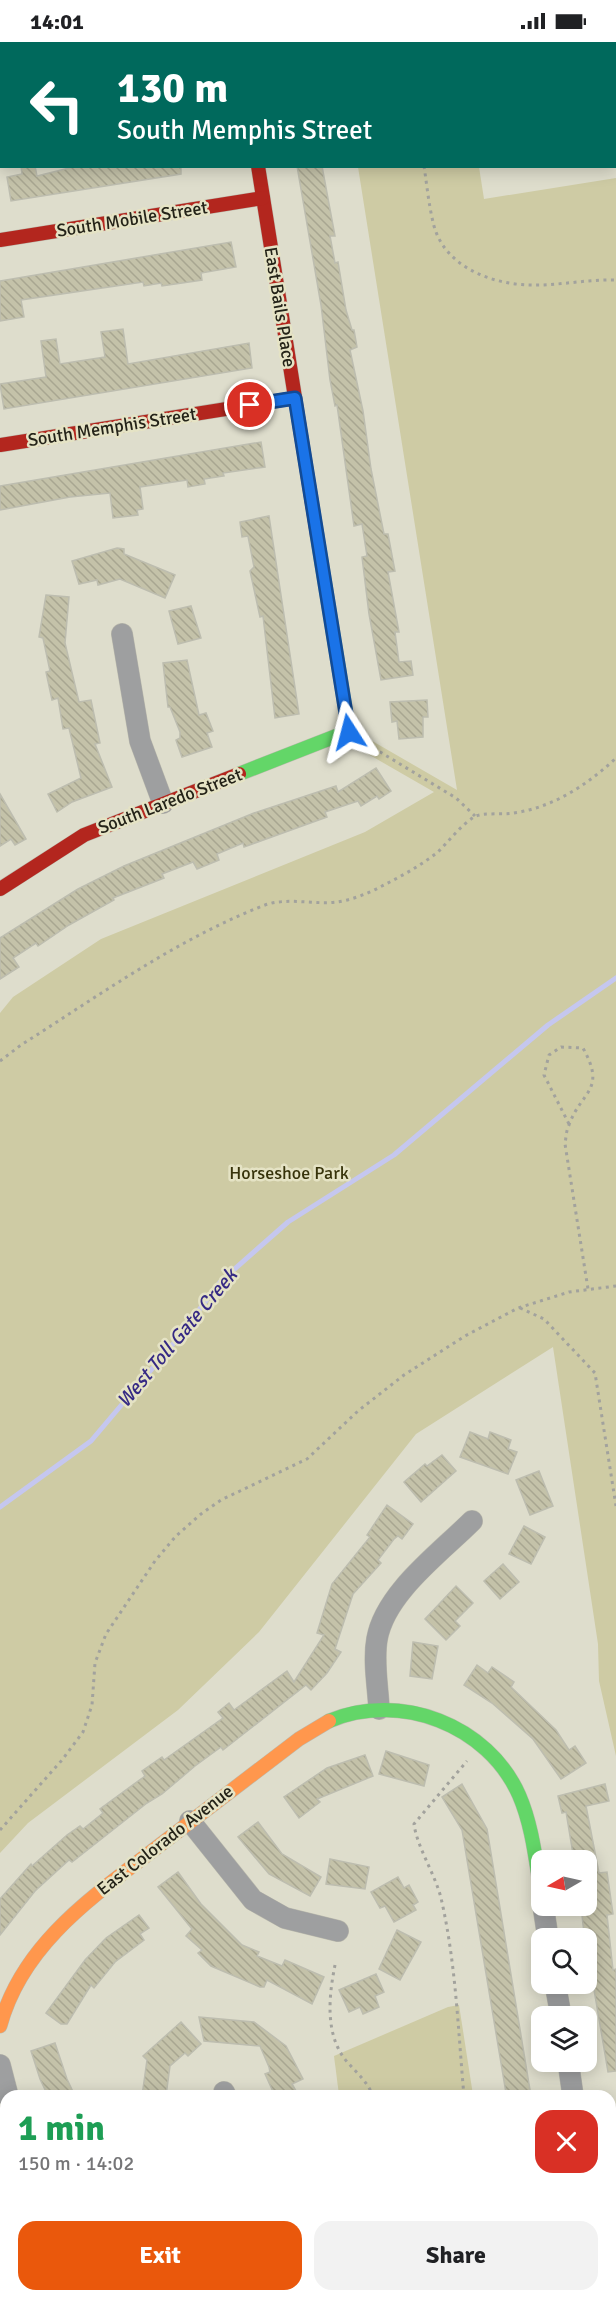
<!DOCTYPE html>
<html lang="en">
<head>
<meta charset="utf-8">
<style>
	body { margin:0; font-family:Signika,sans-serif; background:#f2f2f2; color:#202124; height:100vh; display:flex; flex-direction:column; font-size:22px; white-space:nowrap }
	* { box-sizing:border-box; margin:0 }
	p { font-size:20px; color:#757577 }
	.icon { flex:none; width:33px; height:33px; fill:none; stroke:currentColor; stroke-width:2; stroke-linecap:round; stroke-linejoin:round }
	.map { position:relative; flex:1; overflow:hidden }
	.details { position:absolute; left:0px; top:2048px; width:616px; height:212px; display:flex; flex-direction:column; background:#fff; border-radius:18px 18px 0 0; box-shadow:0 3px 15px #0003 }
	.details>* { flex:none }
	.hud { position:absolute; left:0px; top:0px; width:616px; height:126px; box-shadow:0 3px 15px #0003; background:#00695c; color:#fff; overflow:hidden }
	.needle { width:39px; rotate:261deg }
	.controls { position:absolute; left:531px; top:1808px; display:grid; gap:12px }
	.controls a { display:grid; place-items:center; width:66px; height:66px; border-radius:12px; background:#fff; box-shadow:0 3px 15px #0003; font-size:30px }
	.pin { position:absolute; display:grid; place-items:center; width:51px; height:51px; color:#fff; margin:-26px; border:3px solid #fff; border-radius:50%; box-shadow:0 2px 6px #0007 }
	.me { position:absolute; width:66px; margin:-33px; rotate:351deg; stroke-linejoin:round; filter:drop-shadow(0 0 4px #0008) }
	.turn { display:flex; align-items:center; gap:21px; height:126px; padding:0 18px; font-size:27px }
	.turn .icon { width:78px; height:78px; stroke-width:2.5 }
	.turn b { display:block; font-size:42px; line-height:51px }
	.round { display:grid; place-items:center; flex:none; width:63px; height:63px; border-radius:18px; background:#f2f2f2 }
	.overview { display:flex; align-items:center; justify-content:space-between; height:102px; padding:0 18px }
	h1 { font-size:36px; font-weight:700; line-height:45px; color:#1e9e55 }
	.button { display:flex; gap:12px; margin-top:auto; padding:12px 18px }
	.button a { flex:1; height:69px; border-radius:18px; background:#ea580c; color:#fff; font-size:24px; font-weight:700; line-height:69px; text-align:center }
	.button a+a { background:#f2f2f2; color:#202124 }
	.status { display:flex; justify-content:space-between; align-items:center; height:42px; padding:0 30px; background:#fff; direction:ltr }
	.status svg { height:16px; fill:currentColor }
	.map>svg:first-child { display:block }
	.park { fill:#cecba4 }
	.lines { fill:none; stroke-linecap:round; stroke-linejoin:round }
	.stream { stroke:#c5c7ef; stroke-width:5 }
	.building { fill:url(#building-back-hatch); stroke:#bdbdaf; stroke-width:1.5 }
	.street-casing { stroke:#bbbaad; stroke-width:22 }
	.fast-casing { stroke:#bbbaad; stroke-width:15 }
	.slow-casing { stroke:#bbbaad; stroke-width:15 }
	.jam-casing { stroke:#bbbaad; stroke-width:15 }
	.path { stroke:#a2a29d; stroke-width:3; stroke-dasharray:3 4.5; stroke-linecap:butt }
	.street { stroke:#9e9fa0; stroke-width:21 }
	.fast { stroke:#63d668; stroke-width:14 }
	.slow { stroke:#ff974d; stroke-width:14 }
	.jam { stroke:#b3261e; stroke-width:14 }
	.route-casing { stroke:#114b97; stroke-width:15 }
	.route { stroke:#1a73e8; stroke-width:10 }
	.labels { text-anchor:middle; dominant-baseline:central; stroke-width:5; stroke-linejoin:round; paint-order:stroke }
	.street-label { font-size:18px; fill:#242318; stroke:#e5e3c5 }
	.park-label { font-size:18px; fill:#37330a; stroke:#e5e3c5 }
	.water-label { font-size:20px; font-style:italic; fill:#352984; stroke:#e5e3c5 }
</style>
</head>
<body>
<div class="status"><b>14:01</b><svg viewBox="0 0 49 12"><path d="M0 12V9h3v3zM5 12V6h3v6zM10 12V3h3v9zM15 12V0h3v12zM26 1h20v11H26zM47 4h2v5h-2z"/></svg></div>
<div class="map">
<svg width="616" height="2258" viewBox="0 0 616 2258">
	<defs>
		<pattern id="building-back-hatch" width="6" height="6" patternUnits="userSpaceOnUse" patternTransform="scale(1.5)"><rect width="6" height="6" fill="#c4c2a9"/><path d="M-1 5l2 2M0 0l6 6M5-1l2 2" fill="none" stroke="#a8a691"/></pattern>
	</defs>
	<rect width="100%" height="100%" fill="#deddcc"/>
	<g class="park">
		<polygon points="358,125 479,125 484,157 616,136 616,1714 599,1639 598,1602 553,1305 416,1392 259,1590 178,1668 28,1781 0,1811 0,971 13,955 101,897 365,790 434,750 361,708 367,696 457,748"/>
		<polygon points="459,1963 473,2053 339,2053 334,2014 448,1965"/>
		<polygon points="0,2225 6,2233 6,2253 20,2253 24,2258 0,2258"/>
	</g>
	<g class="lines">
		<polyline class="stream" points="0,1465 91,1399 173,1302 221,1239 288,1180 394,1113 548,983 616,936"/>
	</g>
	<g class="building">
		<polygon points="21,124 35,124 37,134 77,124 181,124 181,132 11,159 7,135 22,132"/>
		<polygon points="297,124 322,124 335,194 330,194 335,221 338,220 346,268 352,288 354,288 357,305 350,308 363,369 371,427 384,492 388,492 395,529 388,530 399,590 395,590 399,620 411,619 413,633 381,638 369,572 362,515 367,514 362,482 354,484 337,363 335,364 330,338 321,263"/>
		<polygon points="231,200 236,225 201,231 202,238 162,244 161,241 144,244 143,240 21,258 24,275 0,279 0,239"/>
		<polygon points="123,287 128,322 249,301 252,326 4,367 0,342 46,335 41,299 56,297 60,322 105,315 101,290"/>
		<polygon points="261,400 265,425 223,431 224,434 204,437 205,442 188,445 187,438 140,445 143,467 137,468 138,473 113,476 110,451 70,455 0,468 0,444"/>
		<polygon points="269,474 299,672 275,676 263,574 260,575 250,529 254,525 248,494 242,495 240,480"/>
		<polygon points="117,506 124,507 124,512 175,533 165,556 120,537 98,543 97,538 79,542 72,519"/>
		<polygon points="46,553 69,555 65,601 79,660 91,658 100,701 95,702 112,745 72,760 57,770 48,752 81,736 69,686 63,687 58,656 52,658 46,630 50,629 43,596 39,595"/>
		<polygon points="191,564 201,596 178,602 169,569"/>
		<polygon points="187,618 199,673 206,671 213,689 207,691 212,705 182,715 176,698 180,696 180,690 170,665 168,665 163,621"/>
		<polygon points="427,658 428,675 423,675 423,695 399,697 397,679 392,680 390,660"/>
		<polygon points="376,726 391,749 379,757 377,754 361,764 358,759 325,770 327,775 244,805 243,801 217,812 219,818 197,827 193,820 162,832 164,836 113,856 114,858 69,883 38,904 36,901 13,916 19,925 0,937 0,896 78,847 124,824 254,771 336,744 338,750"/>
		<polygon points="0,752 26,797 15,803 11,797 0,804"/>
		<polygon points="470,1390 488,1397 490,1390 511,1398 508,1407 517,1410 508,1432 460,1415"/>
		<polygon points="442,1413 456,1429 421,1460 404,1440 425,1422 427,1424"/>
		<polygon points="539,1429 553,1464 530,1473 516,1438"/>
		<polygon points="387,1463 413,1482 402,1497 398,1494 394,1497 378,1518 381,1521 353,1552 335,1607 341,1610 327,1631 311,1648 306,1643 223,1708 221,1705 195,1724 162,1752 147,1761 72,1820 69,1818 35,1849 0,1893 0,1857 31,1822 32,1824 67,1793 80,1784 83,1787 103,1771 100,1767 145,1734 142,1729 162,1715 164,1718 223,1676 218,1670 229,1661 234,1668 287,1629 294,1640 324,1593 317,1591 332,1542 370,1495 367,1493"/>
		<polygon points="524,1484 545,1495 531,1522 509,1512"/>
		<polygon points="503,1522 519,1540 500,1557 484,1539"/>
		<polygon points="456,1544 473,1561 455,1579 460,1584 446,1598 425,1577"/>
		<polygon points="413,1600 438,1604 432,1637 410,1634"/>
		<polygon points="477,1623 488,1631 492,1625 514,1640 511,1645 556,1688 569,1708 575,1704 586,1721 561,1737 533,1697 492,1661 464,1643"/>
		<polygon points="386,1709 429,1723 424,1744 379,1732"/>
		<polygon points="365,1713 373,1734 317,1757 320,1760 299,1776 284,1755 327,1726"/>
		<polygon points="462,1742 487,1787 531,2054 508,2054 506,2051 462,1788 442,1755"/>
		<polygon points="605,1742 609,1759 586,1764 599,1831 607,1830 613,1872 607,1873 613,1928 616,1927 616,2029 608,2030 583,1883 581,1863 586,1863 586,1818 574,1818 566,1770 562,1771 558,1754"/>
		<polygon points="258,1780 282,1812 321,1835 310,1854 269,1832 238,1795"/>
		<polygon points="330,1817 369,1825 365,1847 326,1842"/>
		<polygon points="178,1830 201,1862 242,1903 259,1910 257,1914 282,1924 285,1918 324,1935 312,1962 267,1938 264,1945 260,1945 211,1924 198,1911 202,1908 186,1894 192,1887 158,1845"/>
		<polygon points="398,1835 404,1846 409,1843 418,1860 413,1863 416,1868 394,1880 385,1864 380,1866 371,1850"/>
		<polygon points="139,1873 149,1886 140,1892 144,1898 115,1920 94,1946 91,1943 67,1982 61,1982 46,1971 85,1918 106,1896"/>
		<polygon points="397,1888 421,1900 400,1938 379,1927"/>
		<polygon points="376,1932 384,1950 375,1954 379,1965 363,1972 360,1965 349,1970 339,1948"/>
		<polygon points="199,1975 254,1980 286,2004 303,2037 292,2042 299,2054 275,2054 265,2032 270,2030 269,2025 260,2004 204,1999"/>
		<polygon points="181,1980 201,2002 188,2014 185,2011 170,2024 166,2054 142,2054 147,2018 143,2014"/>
		<polygon points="55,2001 67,2037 75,2054 48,2054 40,2037 31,2009"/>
	</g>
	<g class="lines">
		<defs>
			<g id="street">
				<polyline points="238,0 238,2"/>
				<polyline points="601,0 603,2"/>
				<polyline points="577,2 579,0"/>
				<polyline points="615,16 616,17"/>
				<polyline points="122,592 140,699 163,761"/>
				<path d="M379,1667C378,1645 373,1619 377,1597C385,1551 440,1511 472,1479"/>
				<polyline points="190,1779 253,1858 285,1876 338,1889"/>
				<polyline points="543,1863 548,1896"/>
				<polyline points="555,1941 561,1974"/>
				<polyline points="568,2019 573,2054"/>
				<polyline points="0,2023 8,2054"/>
				<polyline points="224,2050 226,2054"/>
				<polyline points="138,2253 143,2258"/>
				<polyline points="302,2258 305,2253"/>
				<polyline points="590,2258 606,2256"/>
			</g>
			<g id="fast">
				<polyline points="239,732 349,689 317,493"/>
				<path d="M329,1679C400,1649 488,1683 519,1753C533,1785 536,1822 542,1856"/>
			</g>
			<path id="slow" d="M0,1984C23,1899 98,1851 164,1800C209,1766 254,1731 299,1697L329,1679"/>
			<g id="jam">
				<polyline points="258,124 317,493"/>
				<polyline points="0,198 263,156"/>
				<polyline points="0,403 295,356"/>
				<polyline points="0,847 84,793 239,732"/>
			</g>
		</defs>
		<use href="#street" class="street-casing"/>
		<use href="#fast" class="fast-casing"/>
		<use href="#slow" class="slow-casing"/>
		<use href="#jam" class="jam-casing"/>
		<g class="path">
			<polyline points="399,0 400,2"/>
			<path d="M424,124C427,144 429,165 434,184C445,224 490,242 529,243C558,244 587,237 616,238"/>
			<polyline points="367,702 456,756 475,774"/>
			<path d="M0,1019L21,1003C100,953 177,897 265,863C288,855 313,863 337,860C351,858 367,852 380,845C400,835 420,824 438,810C449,799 461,783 474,775C482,770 503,773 514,771C554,765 587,743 616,716"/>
			<path d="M569,1082L544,1033L549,1013L561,1005L583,1006C607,1049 581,1049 569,1083C566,1089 566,1096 565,1102L588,1247"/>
			<polyline points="520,1266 544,1277 595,1331 616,1464"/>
			<polyline points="0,1788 62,1718 83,1690 92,1663 95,1621 106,1592 155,1519 176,1494 201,1472 221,1458 307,1417 358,1369 404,1333 465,1294 518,1266 569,1250 616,1244"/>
			<path d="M335,1923C329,1953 325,1990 344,2016C354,2029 367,2038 373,2054"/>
			<path d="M464,2054C458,1988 456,1921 441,1856C435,1832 417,1805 414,1782L467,1719"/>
			<polyline points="610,2168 616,2167"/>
		</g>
		<use href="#street" class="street"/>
		<use href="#fast" class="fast"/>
		<use href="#slow" class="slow"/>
		<use href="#jam" class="jam"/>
	</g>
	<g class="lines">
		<defs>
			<polyline id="route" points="250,363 295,356 349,690"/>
		</defs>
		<use href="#route" class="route-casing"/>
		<use href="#route" class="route"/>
	</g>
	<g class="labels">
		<g class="street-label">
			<text transform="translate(132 177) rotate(-9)">South Mobile Street</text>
			<text transform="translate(280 265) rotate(81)">East Bails Place</text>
			<text transform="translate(112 385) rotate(-9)">South Memphis Street</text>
			<text transform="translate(170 759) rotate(-21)">South Laredo Street</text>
			<text transform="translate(165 1798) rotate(-38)">East Colorado Avenue</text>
		</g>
		<g class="park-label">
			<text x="289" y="1131">Horseshoe Park</text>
		</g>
		<g class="water-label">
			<text transform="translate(177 1296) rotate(-50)">West Toll Gate Creek</text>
		</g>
	</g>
</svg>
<div class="controls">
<a><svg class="needle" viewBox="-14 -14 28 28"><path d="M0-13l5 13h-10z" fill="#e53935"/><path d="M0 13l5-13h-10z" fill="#757577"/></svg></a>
<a><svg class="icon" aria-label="search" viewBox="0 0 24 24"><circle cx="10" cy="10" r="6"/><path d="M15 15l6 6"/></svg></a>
<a><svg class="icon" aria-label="layers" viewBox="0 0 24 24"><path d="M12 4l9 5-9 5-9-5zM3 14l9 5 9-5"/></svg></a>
</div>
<div class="pin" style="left:250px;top:363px;background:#d93025"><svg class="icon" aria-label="arrive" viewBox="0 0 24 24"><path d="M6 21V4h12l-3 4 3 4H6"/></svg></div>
<svg class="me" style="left:349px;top:690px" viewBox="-20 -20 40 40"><path d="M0-17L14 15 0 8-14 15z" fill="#1a73e8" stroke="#fff" stroke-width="4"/></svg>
<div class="hud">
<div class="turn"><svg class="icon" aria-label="left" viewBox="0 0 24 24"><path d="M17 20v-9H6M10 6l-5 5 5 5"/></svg><div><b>130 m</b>South Memphis Street</div></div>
</div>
<section class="details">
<div class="overview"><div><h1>1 min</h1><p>150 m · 14:02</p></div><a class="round" style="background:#d93025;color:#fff"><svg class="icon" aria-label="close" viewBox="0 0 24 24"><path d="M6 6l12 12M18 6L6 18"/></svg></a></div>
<div class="button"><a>Exit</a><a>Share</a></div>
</section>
</div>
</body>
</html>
